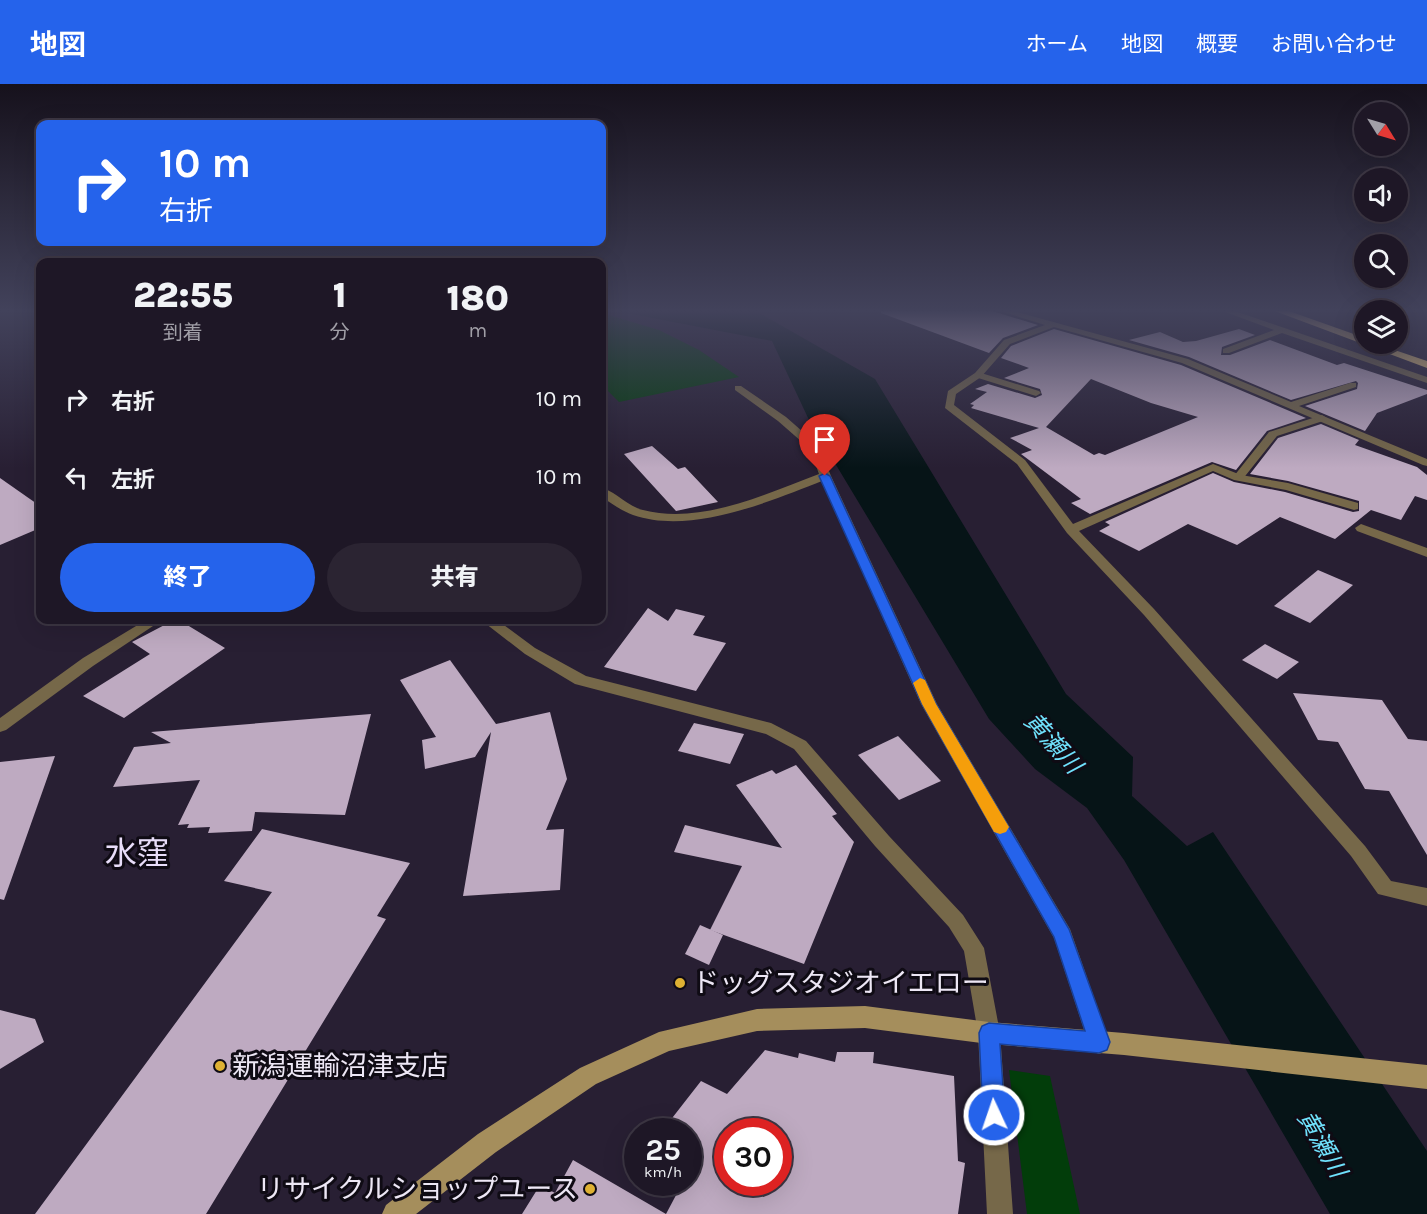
<!DOCTYPE html>
<html lang="ja">
<head>
<meta charset="utf-8">
<style>
	body { margin:0; font-family:Karla,"Noto Sans JP",sans-serif; background:#2b2432; color:#f1f3f6; height:100vh; display:flex; flex-direction:column; font-size:22px; white-space:nowrap }
	* { box-sizing:border-box; margin:0 }
	p { font-size:20px; color:#a19fa7 }
	.icon { flex:none; width:33px; height:33px; fill:none; stroke:currentColor; stroke-width:2; stroke-linecap:round; stroke-linejoin:round }
	.map { position:relative; flex:1; overflow:hidden }
	.details { position:absolute; left:36px; top:174px; width:570px; height:366px; display:flex; flex-direction:column; background:#1e1726; border-radius:12px; box-shadow:0 6px 24px #0002,0 0 0 2px #3c3643 }
	.details>* { flex:none }
	.top-card { position:absolute; left:36px; top:36px; width:570px; height:126px; border-radius:12px; box-shadow:0 6px 24px #0002,0 0 0 2px #3c3643; background:#2563eb; color:#fff; overflow:hidden }
	.needle { width:39px; rotate:127deg }
	.controls { position:absolute; left:1354px; top:18px; display:grid; gap:12px }
	.controls a { display:grid; place-items:center; width:54px; height:54px; border-radius:50%; background:#1e1726; box-shadow:0 6px 24px #0002,0 0 0 2px #3c3643; font-size:30px }
	.speed { position:absolute; left:624px; top:1034px; display:flex; gap:12px; font-size:30px; font-weight:700; text-align:center }
	.speed>* { display:grid; place-content:center; width:78px; height:78px; border-radius:50%; background:#1e1726; box-shadow:0 6px 24px #0002,0 0 0 2px #3c3643; line-height:1 }
	.speed small { font-size:15px; font-weight:400 }
	.speed .limit { border:9px solid #d22; background:#fff; color:#111 }
	.pin { position:absolute; display:grid; place-items:center; width:51px; height:51px; color:#fff; margin:-62px -26px; border-radius:50% 50% 50% 0; rotate:-45deg; box-shadow:0 0 6px #0007 }
	.pin .icon { rotate:45deg }
	.me { position:absolute; width:66px; margin:-33px; rotate:357deg; stroke-linejoin:round; filter:drop-shadow(0 0 4px #0008) }
	.turn { display:flex; align-items:center; gap:21px; height:126px; padding:0 24px; font-size:27px }
	.turn .icon { width:78px; height:78px; stroke-width:2.5 }
	.turn b { display:block; font-size:42px; line-height:51px }
	.eta { display:flex; justify-content:space-evenly; align-items:center; height:102px; text-align:center }
	.eta b { font-size:36px; font-weight:800; line-height:42px }
	.cta { display:flex; gap:12px; margin-top:auto; padding:12px 24px }
	.cta a { flex:1; height:69px; border-radius:36px; background:#2563eb; color:#fff; font-size:24px; font-weight:800; line-height:69px; text-align:center }
	.cta a+a { background:#2b2432; color:#f1f3f6 }
	ul { padding:0; list-style:none }
	li { display:flex; align-items:center; gap:18px; height:78px; padding:0 24px }
	li div { flex:1 }
	li b { display:block; font-size:22px }
	li em { font-style:normal }
	header { display:flex; align-items:center; gap:36px; box-sizing:border-box; height:84px; padding:0 30px; background:#2563eb; color:#fff }
	header strong { font-size:28px }
	nav { display:flex; gap:33px; margin-inline-start:auto; font-size:21px }
	.map>svg:first-child { display:block }
	.green { fill:#023d0a }
	.water { fill:#061417 }
	.building { fill:#beaac1; fill-rule:evenodd }
	.lines { fill:none; stroke-linecap:round; stroke-linejoin:round }
	.lane { fill:#766849; fill-rule:evenodd }
	.street { fill:#766849; fill-rule:evenodd }
	.secondary { fill:#a58e5c; fill-rule:evenodd }
	.highway { fill:#ebc777; fill-rule:evenodd }
	.route { fill:#2563eb; stroke:#184099; stroke-width:1.5 }
	.slow { fill:#f59e0b }
	.poi-dot { fill:#deb133; stroke:#0f0b14; stroke-width:2 }
	.labels { text-anchor:middle; dominant-baseline:central; stroke-width:6; stroke-linejoin:round; paint-order:stroke }
	.water-label { font-size:24px; font-style:italic; fill:#6fe1fc; stroke:#0f0b14 }
	.near-poi-label { font-size:27px; fill:#ede7f5; stroke:#0f0b14; text-anchor:start }
	.near-quarter-label { font-size:32px; fill:#e8ddf9; stroke:#0f0b14 }
</style>
</head>
<body>
<header>
<strong>地図</strong>
<nav><a>ホーム</a><a>地図</a><a>概要</a><a>お問い合わせ</a></nav>
</header>
<div class="map">
<svg width="1427" height="1130" viewBox="0 0 1427 1130">
	<rect width="100%" height="100%" fill="#281f33"/>
	<g class="green">
		<polygon points="602,229 659,246 699,266 739,293 619,318 602,301"/>
		<polygon points="1009,986 1050,992 1080,1130 1027,1130"/>
	</g>
	<polygon class="water" points="611,226 754,226 875,295 1066,610 1133,673 1132,712 1187,762 1213,748 1427,1067 1427,1130 1330,1130 1124,776 1087,724 1035,685 989,635 809,336 772,257"/>
	<g class="building">
		<polygon points="881,226 989,226 1038,241 1003,254 989,269 881,229"/>
		<path d="M1054,245L1181,281L1306,334L1267,347L1236,386L1212,378L1090,430L1071,419L1081,415L1021,370L1032,366L1010,354L1039,344L971,324L974,321L970,320L987,308L975,305L988,300L1035,314L1042,311L1040,305L1004,294L1029,284L1001,274L1011,262ZM1091,295L1151,319L1198,333L1105,371L1099,369L1094,371L1046,343Z"/>
		<polygon points="1239,245 1255,251 1222,263 1221,271 1230,271 1270,256 1337,281 1344,279 1427,306 1427,310 1377,329 1365,347 1305,322 1357,305 1358,299 1356,297 1291,316 1189,273 1129,256 1160,248 1183,258 1196,257"/>
		<polygon points="1321,340 1359,356 1355,361 1417,383 1427,391 1427,416 1415,412 1401,436 1371,426 1335,455 1280,433 1237,461 1188,440 1139,467 1099,447 1110,441 1105,438 1213,389 1234,398 1285,408 1353,428 1359,427 1359,417 1288,397 1250,390 1278,354"/>
		<polygon points="652,362 678,385 685,383 718,418 676,427 624,370"/>
		<polygon points="0,394 40,422 40,444 0,461"/>
		<polygon points="1318,486 1353,501 1310,539 1274,522"/>
		<polygon points="648,524 668,537 676,525 705,532 693,551 726,559 696,607 604,583"/>
		<polygon points="174,536 179,536 225,564 124,634 83,612 150,570 132,558"/>
		<polygon points="1265,560 1299,578 1277,595 1242,576"/>
		<polygon points="450,576 496,640 550,628 567,695 546,746 564,745 560,806 463,812 491,648 475,673 425,685 422,656 436,653 400,596"/>
		<polygon points="1293,609 1382,616 1408,655 1427,657 1427,771 1389,707 1365,705 1338,658 1318,656"/>
		<polygon points="371,630 345,731 255,728 252,747 208,749 210,743 187,744 189,740 178,741 200,696 113,703 134,663 171,659 151,648"/>
		<polygon points="694,639 744,650 730,680 678,667"/>
		<polygon points="898,652 941,697 899,716 858,671"/>
		<polygon points="55,672 4,816 0,815 0,678"/>
		<polygon points="796,681 837,730 832,732 854,758 804,880 710,846 742,782 674,768 685,741 782,764 736,701 772,686 776,690"/>
		<polygon points="262,745 410,779 377,832 386,835 206,1130 35,1130 272,808 224,797"/>
		<polygon points="700,841 723,851 709,881 685,870"/>
		<polygon points="0,926 35,935 44,958 0,985"/>
		<path d="M765,966L798,974L799,969L835,978L837,968H874L873,979L954,992L958,1077L965,1079L958,1130H666L683,1098H688V1047H662L701,997L727,1010ZM728,1047H778V1098H728Z"/>
		<polygon points="573,1076 666,1130 522,1130 540,1101 555,1109"/>
	</g>
	<g class="lines">
		<g class="lane">
			<polygon points="978,288 1039,307 1041,309 1036,312 975,293 973,291"/>
			<polygon points="1322,331 1327,334 1326,336 1277,352 1242,396 1234,396 1234,392 1269,348"/>
		</g>
		<g class="street">
			<polygon points="997,226 1010,226 1188,275 1291,318 1350,299 1356,299 1356,303 1299,322 1427,375 1427,382 1423,381 1182,279 1054,243 1010,260 981,293 956,310 954,321 1025,376 1073,440 1213,380 1241,391 1288,399 1358,419 1358,425 1354,426 1286,406 1234,396 1213,387 1079,447 1154,525 1365,762 1391,797 1427,804 1427,822 1378,810 1351,772 1144,531 1067,449 1017,380 945,324 948,307 975,289 1004,256 1045,241"/>
			<polygon points="1220,226 1232,226 1427,293 1427,299 1282,249 1229,269 1223,269 1223,265 1274,246"/>
			<path d="M735,302H741L786,333L819,362L831,392L937,620L1070,845L1110,959L1107,967L1099,970L1091,967L1054,854L921,620L822,397C768,418 691,451 633,431C622,427 612,420 602,413V404C617,408 628,423 643,426C701,441 766,410 819,390L810,365L778,337L735,306Z"/>
			<polygon points="1361,440 1427,464 1427,473 1357,447 1355,444"/>
			<polygon points="146,536 162,536 93,582 6,646 0,648 0,634 83,574"/>
			<polygon points="481,536 497,536 535,564 586,592 771,639 806,657 889,752 963,831 984,864 1000,949 1013,1130 987,1130 978,949 964,867 949,843 875,762 794,665 766,650 575,600 525,570"/>
		</g>
		<polygon class="secondary" points="865,922 989,938 1124,949 1427,981 1427,1005 1124,971 989,960 865,944 757,947 669,967 596,1000 496,1068 416,1130 382,1130 386,1121 478,1050 580,984 659,948 757,925"/>
		<polygon class="highway" points="1272,226 1286,226 1365,254 1365,260 1377,260 1427,277 1427,284"/>
	</g>
	<linearGradient id="sky" x2="0" y2="1"><stop stop-color="#16111c"/><stop offset="0.59" stop-color="#42425b"/><stop offset="1" stop-color="#42425b" stop-opacity="0"/></linearGradient>
	<rect width="1427" height="384" fill="url(#sky)"/>
	<polygon class="route" points="825,389 830,392 936,620 1069,845 1110,958 1107,966 1099,969 1000,960 1005,1031 1002,1039 994,1042 986,1039 983,1031 979,949 982,942 989,939 1085,947 1054,853 922,620 819,392"/>
	<polygon class="slow" points="920,594 925,596 936,620 1006,738 1009,743 1006,748 1000,750 994,748 922,620 913,599"/>
	<g class="poi-dot">
		<circle cx="680" cy="899" r="6"/>
		<circle cx="220" cy="982" r="6"/>
		<circle cx="590" cy="1105" r="6"/>
	</g>
	<g class="labels">
		<g class="water-label">
			<text transform="translate(1053 659) rotate(48)">黄瀬川</text>
			<text transform="translate(1322 1060) rotate(60)">黄瀬川</text>
		</g>
		<g class="near-poi-label">
			<text x="692" y="899">ドッグスタジオイエロー</text>
			<text x="232" y="982">新潟運輸沼津支店</text>
			<text x="578" y="1105" text-anchor="end">リサイクルショップユース</text>
		</g>
		<g class="near-quarter-label">
			<text x="137" y="769">水窪</text>
		</g>
	</g>
</svg>
<div class="controls">
<a><svg class="needle" viewBox="-14 -14 28 28"><path d="M0-13l5 13h-10z" fill="#e53935"/><path d="M0 13l5-13h-10z" fill="#a19fa7"/></svg></a>
<a><svg class="icon" aria-label="sound" viewBox="0 0 24 24"><path d="M4 9h4l5-4v14l-5-4H4zM17 9q2 3 0 6"/></svg></a>
<a><svg class="icon" aria-label="search" viewBox="0 0 24 24"><circle cx="10" cy="10" r="6"/><path d="M15 15l6 6"/></svg></a>
<a><svg class="icon" aria-label="layers" viewBox="0 0 24 24"><path d="M12 4l9 5-9 5-9-5zM3 14l9 5 9-5"/></svg></a>
</div>
<div class="speed"><div>25<small>km/h</small></div><div class="limit">30</div></div>
<div class="pin" style="left:825px;top:392px;background:#d93025"><svg class="icon" aria-label="arrive" viewBox="0 0 24 24"><path d="M6 21V4h12l-3 4 3 4H6"/></svg></div>
<svg class="me" style="left:994px;top:1031px" viewBox="-20 -20 40 40"><circle r="17" fill="#2563eb" stroke="#fff" stroke-width="3"/><path d="M0-11L8 9 0 5-8 9z" fill="#fff"/></svg>
<div class="top-card">
<div class="turn"><svg class="icon" aria-label="right" viewBox="0 0 24 24"><path d="M7 20v-9h11M14 6l5 5-5 5"/></svg><div><b>10 m</b>右折</div></div>
</div>
<section class="details">
<div class="eta">
<div><b>22:55</b><p>到着</p></div>
<div><b>1</b><p>分</p></div>
<div><b>180</b><p>m</p></div>
</div>
<ul>
<li><svg class="icon" aria-label="right" viewBox="0 0 24 24"><path d="M7 20v-9h11M14 6l5 5-5 5"/></svg><div><b>右折</b></div><em>10 m</em></li>
<li><svg class="icon" aria-label="left" viewBox="0 0 24 24"><path d="M17 20v-9H6M10 6l-5 5 5 5"/></svg><div><b>左折</b></div><em>10 m</em></li>
</ul>
<div class="cta"><a>終了</a><a>共有</a></div>
</section>
</div>
</body>
</html>
